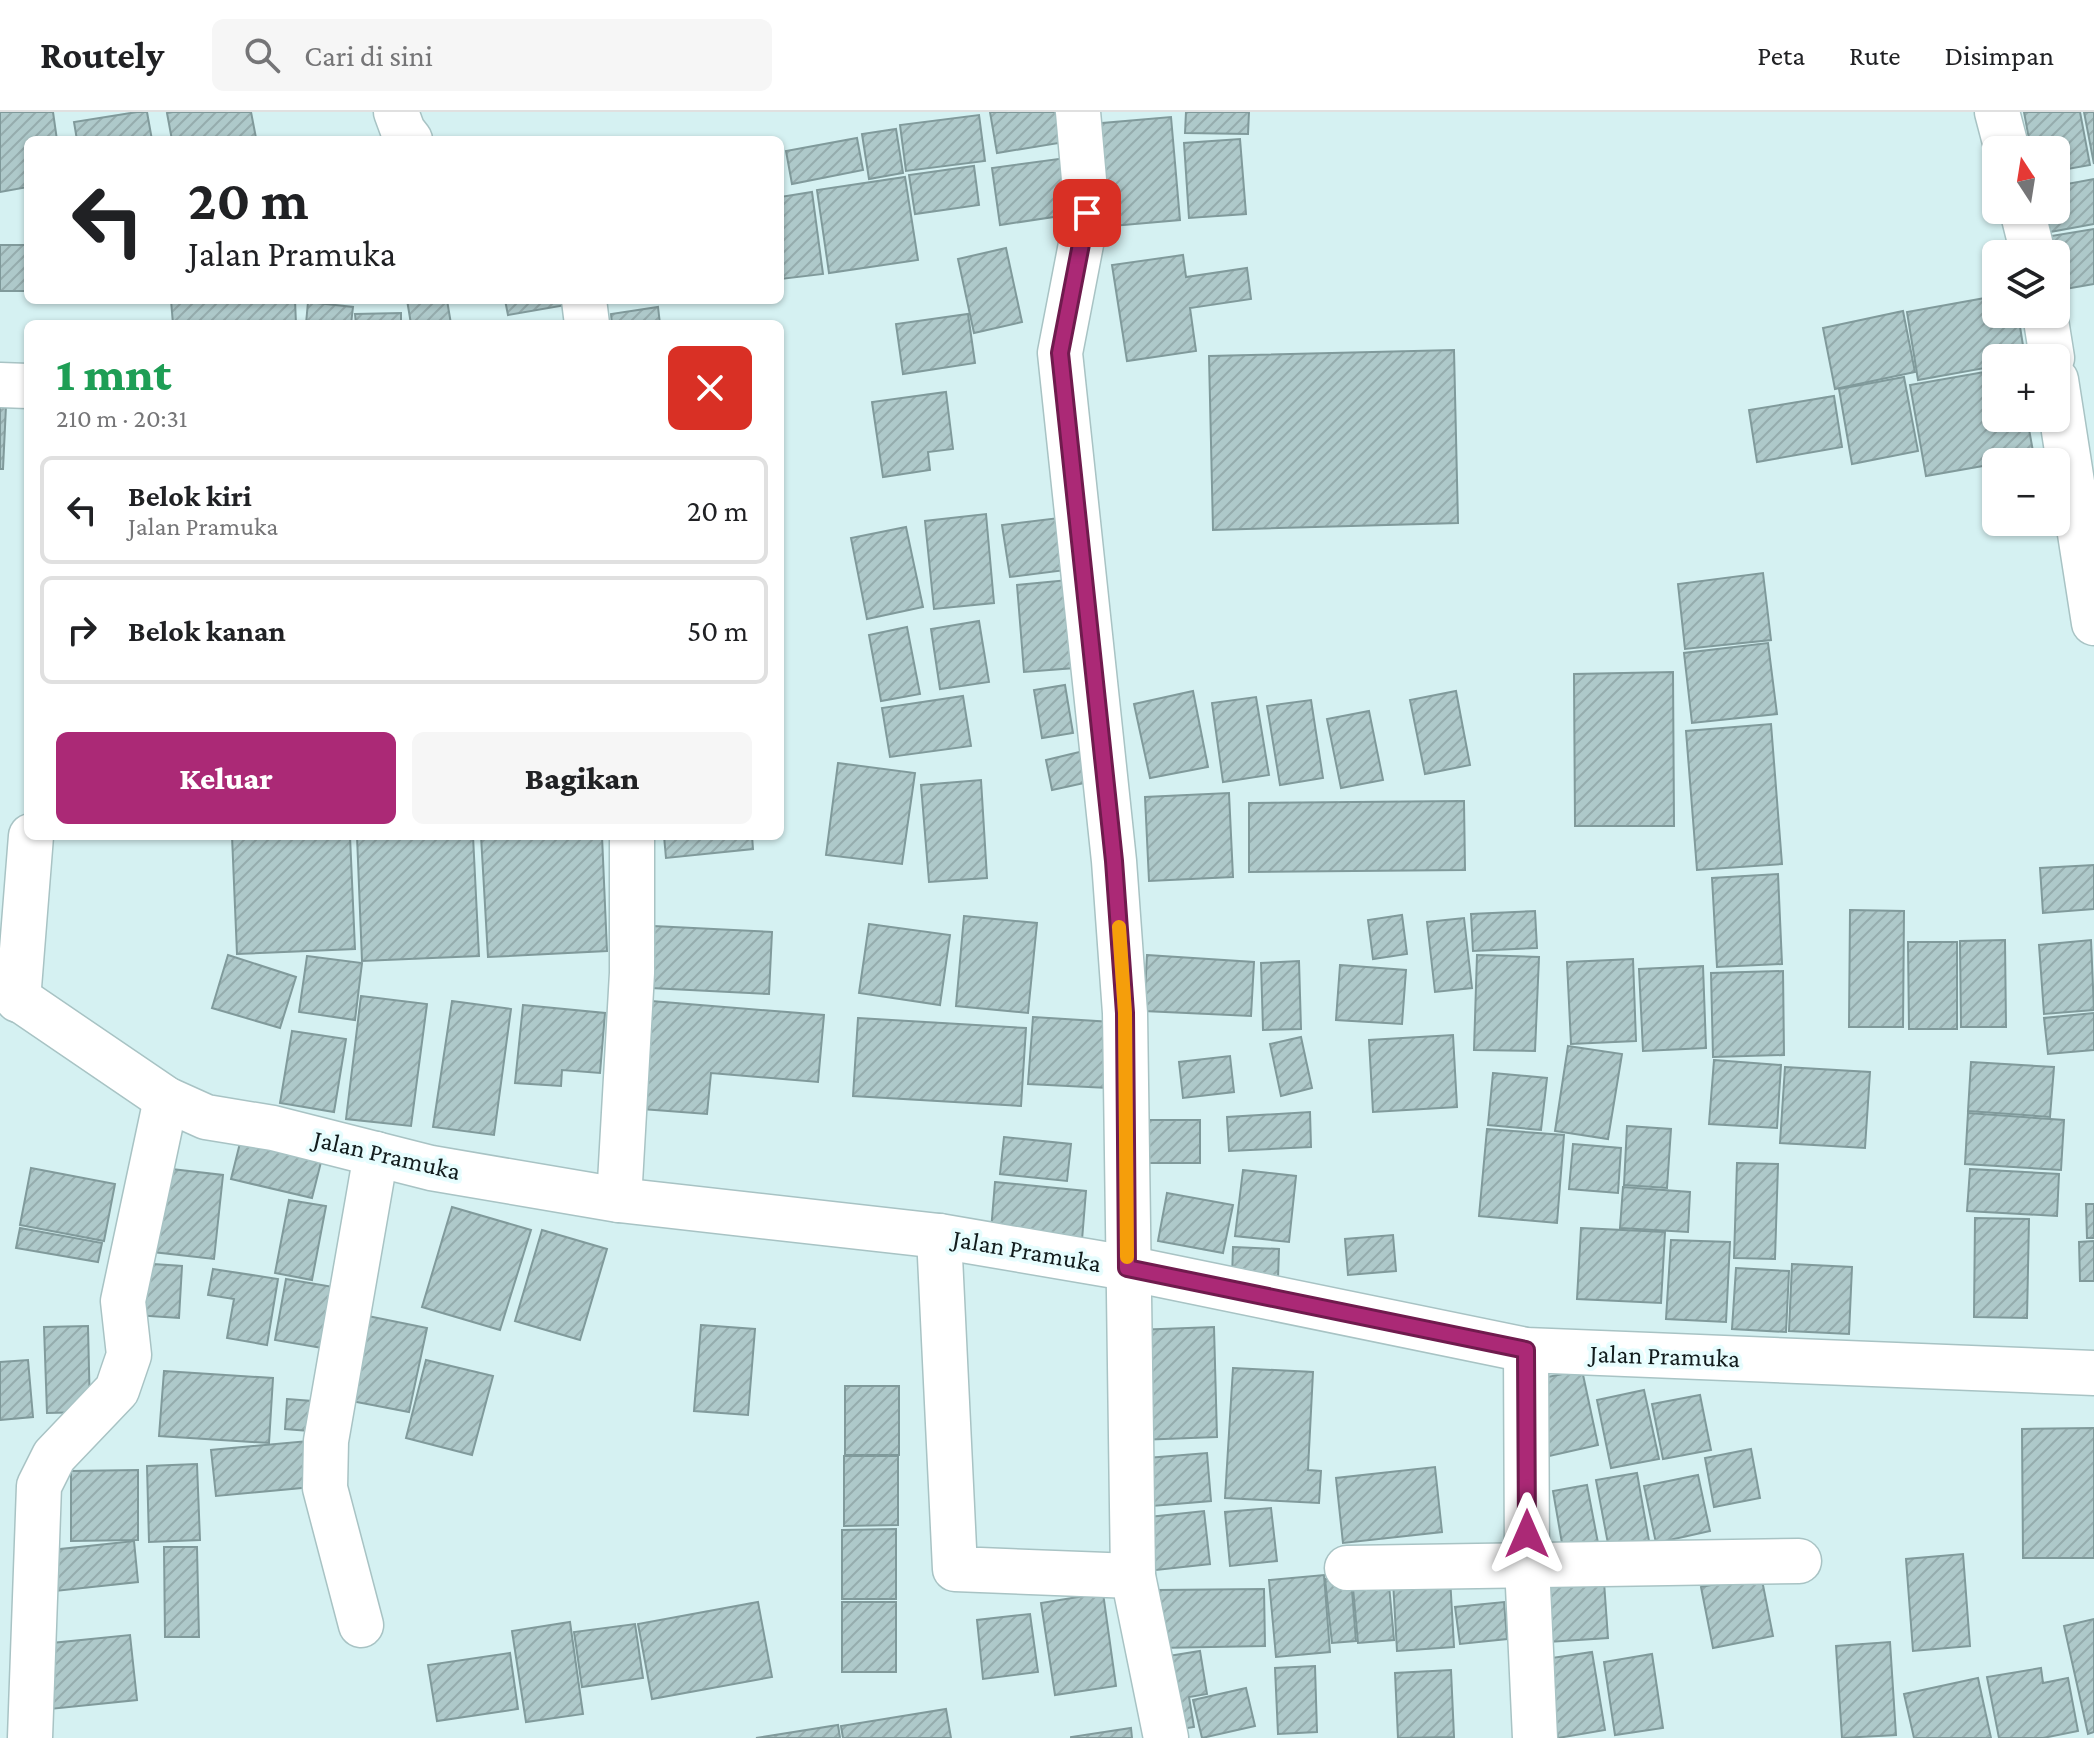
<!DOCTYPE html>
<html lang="id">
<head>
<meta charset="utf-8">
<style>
	body { margin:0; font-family:"Crimson Pro",serif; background:#f6f6f6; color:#202124; height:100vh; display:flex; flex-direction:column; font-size:30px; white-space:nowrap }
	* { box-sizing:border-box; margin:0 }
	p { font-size:26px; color:#757577 }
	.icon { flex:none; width:44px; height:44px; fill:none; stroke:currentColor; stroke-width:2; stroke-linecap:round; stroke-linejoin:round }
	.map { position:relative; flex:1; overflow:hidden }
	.sheet { position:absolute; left:24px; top:208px; width:760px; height:520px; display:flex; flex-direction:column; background:#fff; border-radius:12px; box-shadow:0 2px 6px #0004 }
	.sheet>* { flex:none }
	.top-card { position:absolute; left:24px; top:24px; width:760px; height:168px; border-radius:12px; box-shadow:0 2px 6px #0004; background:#fff; color:#202124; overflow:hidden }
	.needle { width:52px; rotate:348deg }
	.tools { position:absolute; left:1982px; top:24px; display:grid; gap:16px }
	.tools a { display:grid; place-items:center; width:88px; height:88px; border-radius:12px; background:#fff; box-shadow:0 2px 6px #0004; font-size:40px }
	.pin { position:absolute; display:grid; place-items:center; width:68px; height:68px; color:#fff; margin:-34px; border-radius:16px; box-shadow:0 4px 12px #0006 }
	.me { position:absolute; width:88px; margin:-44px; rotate:0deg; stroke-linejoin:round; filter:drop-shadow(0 0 6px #0008) }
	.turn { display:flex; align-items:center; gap:28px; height:168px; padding:0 32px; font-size:36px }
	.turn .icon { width:104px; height:104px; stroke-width:2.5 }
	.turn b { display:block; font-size:56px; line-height:68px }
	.round { display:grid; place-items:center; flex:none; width:84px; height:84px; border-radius:12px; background:#f6f6f6 }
	.overview { display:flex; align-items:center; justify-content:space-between; height:136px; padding:0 32px }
	h1 { font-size:48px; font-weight:800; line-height:60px; color:#1e9e55 }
	.button { display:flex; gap:16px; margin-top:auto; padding:16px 32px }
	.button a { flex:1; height:92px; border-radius:12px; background:#ab2976; color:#fff; font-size:32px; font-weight:800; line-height:92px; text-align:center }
	.button a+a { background:#f6f6f6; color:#202124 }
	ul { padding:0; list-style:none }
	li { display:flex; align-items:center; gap:24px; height:108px; margin:0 16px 12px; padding:0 16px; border:4px solid #e0e0e0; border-radius:12px }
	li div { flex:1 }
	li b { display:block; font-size:30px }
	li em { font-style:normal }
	header { display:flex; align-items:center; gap:48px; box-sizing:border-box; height:112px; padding:0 40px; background:#fff; border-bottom:2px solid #e0e0e0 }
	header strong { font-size:38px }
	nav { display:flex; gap:44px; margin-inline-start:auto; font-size:28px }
	.search { width:560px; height:72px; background:#f6f6f6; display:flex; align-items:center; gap:20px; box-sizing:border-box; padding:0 28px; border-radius:12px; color:#757577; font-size:30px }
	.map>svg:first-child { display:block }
	.building { fill:url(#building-hatch); stroke:#809a9b; stroke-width:2 }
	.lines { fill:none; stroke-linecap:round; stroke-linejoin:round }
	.street-casing { stroke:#a8c3c4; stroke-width:47 }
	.secondary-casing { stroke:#a8c3c4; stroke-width:47 }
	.street { stroke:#fff; stroke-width:44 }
	.secondary { stroke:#fff; stroke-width:44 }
	.route-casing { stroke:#6f1b4d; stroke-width:20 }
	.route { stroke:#ab2976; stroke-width:14 }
	.slow { stroke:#f59e0b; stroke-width:14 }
	.labels { text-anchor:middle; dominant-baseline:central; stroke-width:8; stroke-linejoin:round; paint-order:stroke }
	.street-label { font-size:26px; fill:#121c1d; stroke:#e7fdfe }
</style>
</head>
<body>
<header>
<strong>Routely</strong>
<div class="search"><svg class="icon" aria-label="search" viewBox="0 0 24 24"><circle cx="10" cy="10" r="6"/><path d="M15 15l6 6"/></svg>Cari di sini</div>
<nav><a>Peta</a><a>Rute</a><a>Disimpan</a></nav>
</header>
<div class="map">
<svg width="2094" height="1626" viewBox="0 0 2094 1626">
	<defs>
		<pattern id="building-hatch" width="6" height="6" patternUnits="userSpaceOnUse" patternTransform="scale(2)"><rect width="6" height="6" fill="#aec9ca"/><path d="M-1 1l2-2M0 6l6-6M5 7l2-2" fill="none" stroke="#95acad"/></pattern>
	</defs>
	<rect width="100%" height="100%" fill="#d5f1f2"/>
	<g class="building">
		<polygon points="0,0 53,0 57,28 28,28 28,75 0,80"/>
		<polygon points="137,0 147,0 152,28 77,28 74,10"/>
		<polygon points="173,0 251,0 256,26 243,28 172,28 167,1"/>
		<polygon points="990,0 1072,0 1077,28 997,41"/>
		<polygon points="1186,0 1249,0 1248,22 1185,21"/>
		<polygon points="2024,0 2080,0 2090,53 2056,59 2056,38 2031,38"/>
		<polygon points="2084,0 2094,0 2094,52"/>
		<polygon points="979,3 985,49 906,59 900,13"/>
		<polygon points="1171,5 1180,108 1101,115 1091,12"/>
		<polygon points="896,17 903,61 869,67 862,22"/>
		<polygon points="857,26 863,58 792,72 786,39"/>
		<polygon points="1240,27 1246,102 1189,106 1184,31"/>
		<polygon points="1073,45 1081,101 1000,113 992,56"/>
		<polygon points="974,54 979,93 915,102 909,63"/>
		<polygon points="905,65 918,148 829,161 817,78"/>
		<polygon points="2094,67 2094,112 2050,120 2046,98 2056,98 2056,74"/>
		<polygon points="812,80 823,162 781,167 780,85"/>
		<polygon points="2094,117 2094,172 2059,178 2051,124"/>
		<rect x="0" y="133" width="28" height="46"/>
		<polygon points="1006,136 1022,210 974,221 958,147"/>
		<polygon points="1183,143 1186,165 1247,156 1251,187 1190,196 1196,239 1127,249 1112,153"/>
		<polygon points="1996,184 1996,202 2018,202 2025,246 1996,246 1996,254 1918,268 1907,200"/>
		<polygon points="171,188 295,188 296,212 173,212"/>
		<polygon points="407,188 447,188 451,212 411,212"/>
		<polygon points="505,188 566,188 566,193 508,203"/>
		<polygon points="308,190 353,195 351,212 306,212"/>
		<polygon points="658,195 660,212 612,212 611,202"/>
		<polygon points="1903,199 1915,260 1835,277 1823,216"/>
		<polygon points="401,201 401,212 356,212 355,202"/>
		<polygon points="968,202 975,251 903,262 896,212"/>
		<polygon points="1454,238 1458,411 1213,418 1209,244"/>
		<polygon points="1996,258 1996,306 2027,306 2034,345 1926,364 1910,273"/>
		<polygon points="1904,265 1918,339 1852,352 1839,277"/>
		<polygon points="946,280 953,337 928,340 930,358 883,365 872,290"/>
		<polygon points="1834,284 1842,335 1757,350 1749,298"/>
		<polygon points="0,294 6,294 3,357 0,357"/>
		<polygon points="986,402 994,491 934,497 925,409"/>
		<polygon points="1067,405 1074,457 1010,465 1002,413"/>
		<polygon points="906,415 923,495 867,507 851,426"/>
		<polygon points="1763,461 1771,528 1685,537 1678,472"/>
		<polygon points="1068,468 1075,556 1024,560 1017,473"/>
		<polygon points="979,509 989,570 940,577 931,517"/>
		<polygon points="907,515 920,582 881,589 869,523"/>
		<polygon points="1768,531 1777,602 1692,611 1684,541"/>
		<polygon points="1673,560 1674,714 1575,714 1574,562"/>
		<polygon points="1065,573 1073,621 1042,626 1034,578"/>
		<polygon points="1193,579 1208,655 1150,666 1134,592"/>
		<polygon points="1456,579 1470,653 1425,662 1410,588"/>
		<polygon points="963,584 971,634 890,645 882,596"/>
		<polygon points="1256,585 1269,663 1223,670 1212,591"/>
		<polygon points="1311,588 1323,666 1280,673 1267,594"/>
		<polygon points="1369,599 1383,668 1341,676 1327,607"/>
		<polygon points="1771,612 1782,752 1697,758 1686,619"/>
		<polygon points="1092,637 1098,668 1052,678 1046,648"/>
		<polygon points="838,651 915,661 902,752 826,743"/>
		<polygon points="981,668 987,766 929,770 921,673"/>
		<polygon points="1229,681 1233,765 1149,769 1145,685"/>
		<polygon points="1464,689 1465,758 1249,760 1249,691"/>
		<polygon points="232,724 350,724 355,837 237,842"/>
		<polygon points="357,724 473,724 479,844 362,849"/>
		<polygon points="481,724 602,724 607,839 488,845"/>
		<polygon points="664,724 752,724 753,737 666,746"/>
		<polygon points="2094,753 2094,797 2043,801 2040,756"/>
		<polygon points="1778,762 1782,852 1717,855 1712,766"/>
		<polygon points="1850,798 1904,799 1903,915 1849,915"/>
		<polygon points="1535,799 1537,836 1473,839 1471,802"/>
		<polygon points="1402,803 1407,842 1373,847 1368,808"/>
		<polygon points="964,804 1037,811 1028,901 956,894"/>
		<polygon points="1464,806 1472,876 1435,880 1427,810"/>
		<polygon points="869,812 950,823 940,893 859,881"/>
		<polygon points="653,814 772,820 769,882 651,876"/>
		<polygon points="2005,828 2006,915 1961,915 1960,829"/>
		<polygon points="2091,828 2094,898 2044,902 2039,833"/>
		<polygon points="1908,830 1957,830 1957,917 1909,917"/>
		<polygon points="228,843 296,865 280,916 212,896"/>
		<polygon points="1147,843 1254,850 1251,904 1144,899"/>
		<polygon points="1477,843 1539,845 1535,939 1474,938"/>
		<polygon points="307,844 362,851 355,908 299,900"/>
		<polygon points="1633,847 1636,929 1571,932 1567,850"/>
		<polygon points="1299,849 1301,917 1263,918 1261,851"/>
		<polygon points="1340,853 1406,858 1402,912 1336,908"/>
		<polygon points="1703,854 1706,936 1643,939 1639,857"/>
		<polygon points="1783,859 1784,943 1713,945 1711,861"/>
		<polygon points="361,884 427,892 411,1014 346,1007"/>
		<polygon points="639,888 824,903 818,970 711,961 707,1002 629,996"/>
		<polygon points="452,889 511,897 494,1023 433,1015"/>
		<polygon points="523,893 605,901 600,961 562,958 561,974 515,971"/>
		<polygon points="2094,901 2094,938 2048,942 2044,906"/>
		<polygon points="1033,905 1112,910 1108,976 1028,972"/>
		<polygon points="858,906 1026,916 1021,994 853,984"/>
		<polygon points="292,919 346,927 334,1000 280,991"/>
		<polygon points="1453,923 1457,995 1373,1000 1369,928"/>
		<polygon points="1301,925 1312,976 1281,984 1270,932"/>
		<polygon points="1568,934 1622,942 1608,1027 1555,1019"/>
		<polygon points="1230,944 1234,980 1183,986 1179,950"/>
		<polygon points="1714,948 1781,953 1777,1016 1709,1012"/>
		<polygon points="1971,950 2054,955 2050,1005 1968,999"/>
		<polygon points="1785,955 1870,960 1865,1036 1780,1031"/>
		<polygon points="1493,961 1547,966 1541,1018 1488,1013"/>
		<polygon points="1310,1000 1311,1035 1229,1039 1227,1005"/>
		<polygon points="1968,1001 2064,1008 2061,1058 1965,1052"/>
		<rect x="1143" y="1008" width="57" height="43"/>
		<polygon points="1627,1014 1671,1017 1667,1076 1624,1073"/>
		<polygon points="1487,1017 1564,1023 1557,1111 1479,1104"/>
		<polygon points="1004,1025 1071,1032 1067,1069 1000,1062"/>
		<polygon points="241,1027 322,1046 312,1086 231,1067"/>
		<polygon points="1573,1032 1621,1036 1618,1081 1569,1077"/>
		<polygon points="1737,1051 1778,1052 1775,1147 1734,1146"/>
		<polygon points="31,1056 115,1072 104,1129 20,1113"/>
		<polygon points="163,1056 223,1063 214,1147 153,1140"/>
		<polygon points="1970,1057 2059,1062 2057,1104 1967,1099"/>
		<polygon points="1243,1058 1296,1064 1289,1130 1235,1124"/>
		<polygon points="995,1070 1086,1079 1082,1128 991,1119"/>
		<polygon points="1623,1075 1690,1080 1688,1120 1620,1116"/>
		<polygon points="1167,1081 1233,1093 1223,1141 1158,1129"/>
		<polygon points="289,1088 326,1094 312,1168 275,1161"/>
		<polygon points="2086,1092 2094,1092 2094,1126 2087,1126"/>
		<polygon points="452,1095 531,1118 500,1218 422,1195"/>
		<polygon points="1975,1106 2029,1107 2027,1206 1974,1205"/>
		<polygon points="20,1116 102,1131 98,1150 16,1136"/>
		<polygon points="1581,1116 1665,1120 1661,1191 1577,1187"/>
		<polygon points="542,1118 607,1137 580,1228 515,1209"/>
		<polygon points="1393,1123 1396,1159 1348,1163 1345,1127"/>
		<polygon points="1671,1128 1730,1130 1726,1210 1666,1207"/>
		<polygon points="2094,1129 2094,1169 2080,1169 2079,1130"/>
		<polygon points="1233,1135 1279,1137 1278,1167 1232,1166"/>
		<polygon points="138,1151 182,1154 179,1206 135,1203"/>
		<polygon points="1792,1152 1852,1155 1849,1222 1789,1219"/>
		<polygon points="1736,1156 1789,1159 1786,1220 1732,1217"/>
		<polygon points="213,1157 278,1167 267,1233 227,1226 234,1187 208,1183"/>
		<polygon points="286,1167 351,1178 340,1239 275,1228"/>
		<polygon points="363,1203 427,1216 409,1300 346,1288"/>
		<polygon points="701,1213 755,1217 748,1303 694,1299"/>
		<polygon points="88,1214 90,1300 47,1301 44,1215"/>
		<polygon points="1214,1215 1217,1325 1138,1328 1135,1218"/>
		<polygon points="28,1248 33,1305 0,1308 0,1250"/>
		<polygon points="426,1248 493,1264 472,1343 406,1326"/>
		<polygon points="1233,1256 1313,1260 1308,1358 1321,1359 1319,1391 1225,1386"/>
		<polygon points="1582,1258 1598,1333 1549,1344 1533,1268"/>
		<polygon points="164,1259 273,1266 269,1331 159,1324"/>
		<rect x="845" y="1274" width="54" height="69"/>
		<polygon points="1644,1278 1659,1347 1611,1356 1597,1288"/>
		<polygon points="1700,1283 1711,1338 1663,1347 1652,1292"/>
		<polygon points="287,1287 325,1290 322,1320 285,1317"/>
		<polygon points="2094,1316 2094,1446 2023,1446 2022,1317"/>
		<polygon points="308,1329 312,1375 216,1384 211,1338"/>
		<polygon points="1751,1337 1760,1386 1714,1395 1705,1346"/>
		<polygon points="1207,1341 1211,1389 1140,1395 1135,1347"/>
		<polygon points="844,1344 898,1344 898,1413 844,1414"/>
		<polygon points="197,1352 200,1428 149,1430 147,1354"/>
		<polygon points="1435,1355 1442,1420 1343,1431 1336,1366"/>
		<polygon points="138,1358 138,1428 71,1429 71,1359"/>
		<polygon points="1637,1361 1649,1429 1609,1437 1596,1368"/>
		<polygon points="1698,1363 1710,1419 1656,1431 1644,1374"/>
		<polygon points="1587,1373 1598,1431 1563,1437 1553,1379"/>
		<polygon points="1271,1396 1277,1449 1230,1454 1225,1400"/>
		<polygon points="1204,1399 1210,1452 1147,1459 1140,1406"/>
		<polygon points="896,1417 896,1487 842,1487 842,1418"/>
		<polygon points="134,1429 138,1470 46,1480 42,1439"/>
		<polygon points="164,1435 197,1435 199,1525 165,1525"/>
		<polygon points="1963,1442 1970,1534 1913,1539 1906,1447"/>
		<polygon points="1603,1456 1608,1526 1548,1530 1543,1462"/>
		<polygon points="1388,1462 1394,1528 1358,1531 1352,1465"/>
		<polygon points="1324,1463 1330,1540 1276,1545 1269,1468"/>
		<polygon points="1761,1463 1773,1524 1713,1536 1701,1475"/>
		<polygon points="1450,1465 1454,1535 1397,1539 1393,1469"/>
		<polygon points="1351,1466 1356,1529 1332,1531 1325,1467"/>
		<polygon points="1264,1477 1265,1534 1158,1536 1157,1478"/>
		<polygon points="1103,1481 1116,1574 1055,1583 1041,1491"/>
		<polygon points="758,1490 772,1565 652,1587 638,1512"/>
		<rect x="842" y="1490" width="54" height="70"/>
		<polygon points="1504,1490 1507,1527 1460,1532 1455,1495"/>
		<polygon points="1030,1502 1038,1560 983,1567 977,1508"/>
		<polygon points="2094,1507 2094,1620 2088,1622 2064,1514"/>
		<polygon points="570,1510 583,1602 526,1610 512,1519"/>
		<polygon points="635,1512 643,1566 582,1575 574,1520"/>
		<polygon points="130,1523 137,1588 50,1597 42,1532"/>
		<polygon points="1890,1530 1896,1623 1842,1626 1836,1534"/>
		<polygon points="1200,1539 1207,1582 1189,1585 1194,1615 1168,1619 1156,1546"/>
		<polygon points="1592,1540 1605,1618 1558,1626 1545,1547"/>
		<polygon points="510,1541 518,1597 437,1609 428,1553"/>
		<polygon points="1652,1542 1663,1616 1615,1623 1604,1550"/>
		<polygon points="1315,1554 1317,1620 1278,1622 1275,1556"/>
		<polygon points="2041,1556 2043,1571 2068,1566 2078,1619 2043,1626 1999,1626 1987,1565"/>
		<polygon points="1451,1558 1454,1625 1398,1626 1395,1561"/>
		<polygon points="1978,1566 1991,1626 1914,1626 1904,1582"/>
		<polygon points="1246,1576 1255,1614 1202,1626 1193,1588"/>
		<polygon points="946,1597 951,1626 843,1626 841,1614"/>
		<polygon points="838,1613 840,1626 756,1626"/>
		<polygon points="1131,1616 1132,1626 1071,1626 1071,1625"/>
	</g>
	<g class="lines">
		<defs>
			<g id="street">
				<polyline points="396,0 403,19 410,28"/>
				<polyline points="1078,0 1087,101 1060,241 1114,749 1125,901 1133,1464 1166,1626"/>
				<polyline points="584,188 587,212"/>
				<polyline points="0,273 28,274"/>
				<polyline points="0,874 166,987 206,1005 273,1016 431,1056 619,1088 939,1124 1127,1156 1526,1238 2094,1261"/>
				<polyline points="18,888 31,724"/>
				<polyline points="619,1088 632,861 632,724"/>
				<polyline points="939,1124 955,1457 1133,1464"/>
				<polyline points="1526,1238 1527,1453 1535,1626"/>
				<polyline points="1347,1456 1799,1449"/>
				<polyline points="361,1513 325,1376 326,1329 376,1042"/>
				<polyline points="30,1626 39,1374 54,1344 117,1278 129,1243 123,1189 166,987"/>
			</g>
			<g id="secondary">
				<polyline points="1997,0 2007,38"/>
				<polyline points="2022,98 2033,142"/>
				<polyline points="2045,202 2052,246"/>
				<polyline points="2056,268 2094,511"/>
			</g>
		</defs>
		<use href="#street" class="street-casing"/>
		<use href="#secondary" class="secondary-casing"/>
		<use href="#street" class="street"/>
		<use href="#secondary" class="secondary"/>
	</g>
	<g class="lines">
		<defs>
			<polyline id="route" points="1087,101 1060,241 1114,749 1125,901 1127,1156 1526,1238 1527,1422"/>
		</defs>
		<use href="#route" class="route-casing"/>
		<use href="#route" class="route"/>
		<polyline class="slow" points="1119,815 1125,901 1127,1145"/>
	</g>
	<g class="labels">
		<g class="street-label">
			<text transform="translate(387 1043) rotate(13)">Jalan Pramuka</text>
			<text transform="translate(1027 1139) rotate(10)">Jalan Pramuka</text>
			<text transform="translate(1665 1244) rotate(2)">Jalan Pramuka</text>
		</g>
	</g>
</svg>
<div class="tools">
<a><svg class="needle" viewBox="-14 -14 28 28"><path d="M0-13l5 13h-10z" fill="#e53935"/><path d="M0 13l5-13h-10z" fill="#757577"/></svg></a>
<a><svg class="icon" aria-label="layers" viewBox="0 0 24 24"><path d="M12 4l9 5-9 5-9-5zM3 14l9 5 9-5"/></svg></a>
<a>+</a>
<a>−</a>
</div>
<div class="pin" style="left:1087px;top:101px;background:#d93025"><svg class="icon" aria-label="arrive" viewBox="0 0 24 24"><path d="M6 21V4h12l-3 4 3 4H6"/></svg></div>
<svg class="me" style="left:1527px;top:1422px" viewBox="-20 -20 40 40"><path d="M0-17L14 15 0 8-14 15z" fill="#ab2976" stroke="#fff" stroke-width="4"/></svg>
<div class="top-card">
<div class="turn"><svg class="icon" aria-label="left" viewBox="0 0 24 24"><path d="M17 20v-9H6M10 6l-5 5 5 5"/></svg><div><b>20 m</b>Jalan Pramuka</div></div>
</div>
<section class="sheet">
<div class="overview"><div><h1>1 mnt</h1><p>210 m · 20:31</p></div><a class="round" style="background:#d93025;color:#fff"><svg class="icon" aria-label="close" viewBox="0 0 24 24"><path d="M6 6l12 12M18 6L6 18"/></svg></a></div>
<ul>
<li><svg class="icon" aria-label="left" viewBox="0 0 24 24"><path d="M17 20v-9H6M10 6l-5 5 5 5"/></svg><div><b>Belok kiri</b><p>Jalan Pramuka</p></div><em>20 m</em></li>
<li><svg class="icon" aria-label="right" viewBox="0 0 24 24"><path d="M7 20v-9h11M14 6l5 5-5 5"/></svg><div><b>Belok kanan</b></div><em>50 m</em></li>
</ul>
<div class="button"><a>Keluar</a><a>Bagikan</a></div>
</section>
</div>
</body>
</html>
